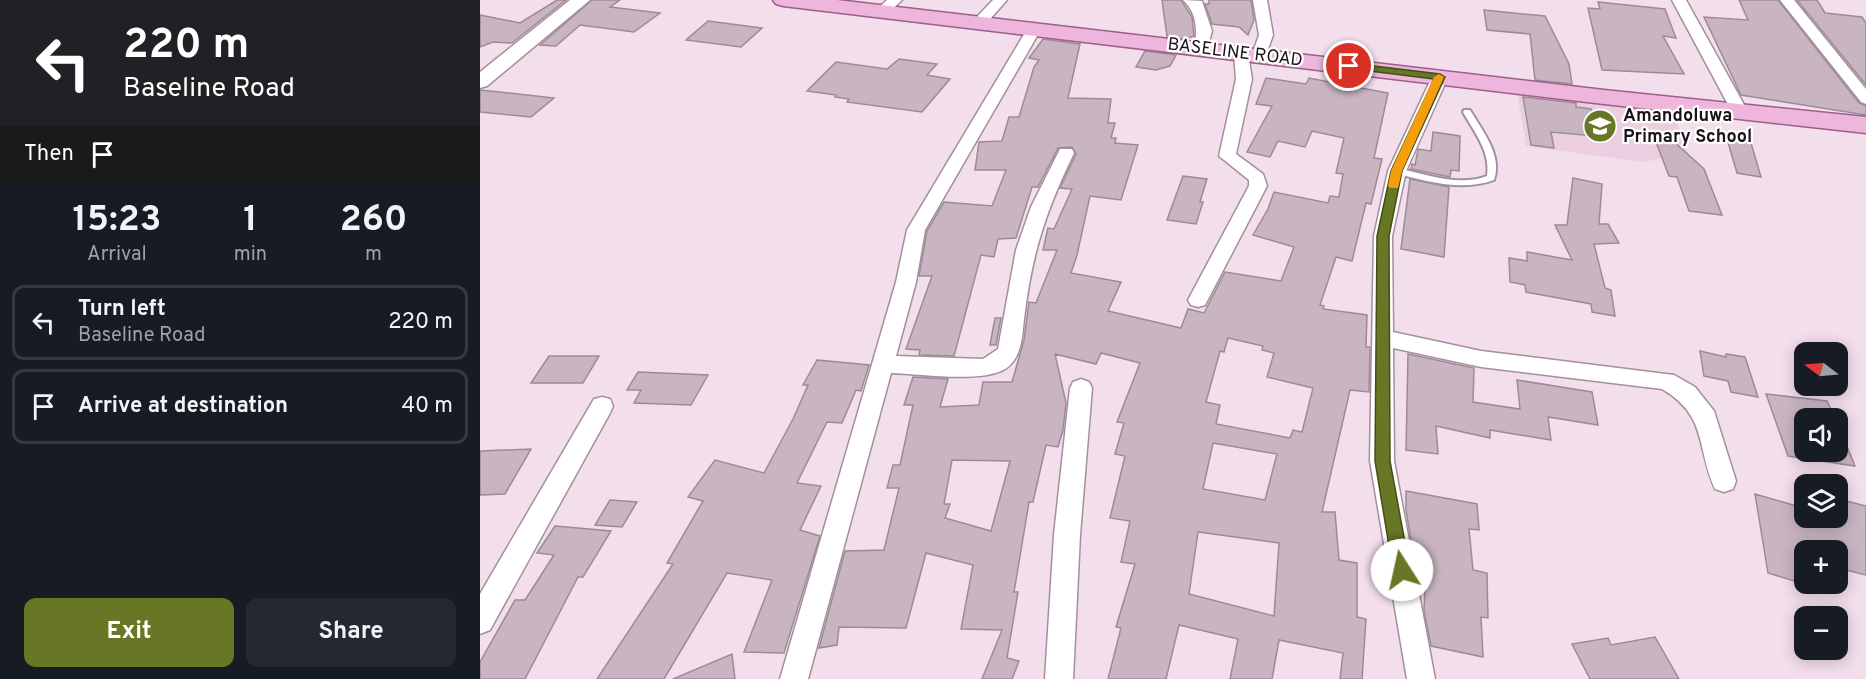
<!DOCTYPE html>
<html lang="en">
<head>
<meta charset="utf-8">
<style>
	body { margin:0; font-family:Overpass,sans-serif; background:#242831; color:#f1f3f6; height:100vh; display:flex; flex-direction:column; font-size:22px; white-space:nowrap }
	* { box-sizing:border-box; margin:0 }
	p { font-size:20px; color:#9ea1a6 }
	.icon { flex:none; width:33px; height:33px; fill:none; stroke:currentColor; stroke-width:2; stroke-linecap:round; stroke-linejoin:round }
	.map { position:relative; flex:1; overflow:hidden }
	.sheet { display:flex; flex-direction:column; background:#171b24; width:480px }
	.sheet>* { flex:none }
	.hud { background:#202124; color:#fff; overflow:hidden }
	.needle { width:39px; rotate:286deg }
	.fabs { position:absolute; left:1314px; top:342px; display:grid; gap:12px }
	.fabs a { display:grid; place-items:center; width:54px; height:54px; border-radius:12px; background:#171b24; box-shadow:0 3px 15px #0003; font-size:30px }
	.pin { position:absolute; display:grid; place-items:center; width:51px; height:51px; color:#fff; margin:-26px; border:3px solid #fff; border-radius:50%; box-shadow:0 2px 6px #0007 }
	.me { position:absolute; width:66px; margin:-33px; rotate:350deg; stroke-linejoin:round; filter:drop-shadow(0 0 4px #0008) }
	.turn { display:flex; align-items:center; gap:21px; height:126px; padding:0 24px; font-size:27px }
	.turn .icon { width:78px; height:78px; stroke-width:2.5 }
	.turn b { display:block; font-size:42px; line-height:51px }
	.then { display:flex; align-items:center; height:57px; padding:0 24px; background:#0003; gap:12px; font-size:22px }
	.eta { display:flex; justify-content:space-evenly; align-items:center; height:102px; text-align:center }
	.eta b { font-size:36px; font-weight:700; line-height:42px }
	.primary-button { display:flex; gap:12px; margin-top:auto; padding:12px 24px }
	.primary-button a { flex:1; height:69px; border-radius:12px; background:#687725; color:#fff; font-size:24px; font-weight:700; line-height:69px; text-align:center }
	.primary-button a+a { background:#242831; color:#f1f3f6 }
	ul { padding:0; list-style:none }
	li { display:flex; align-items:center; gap:18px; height:75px; margin:0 12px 9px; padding:0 12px; border:3px solid #363941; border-radius:12px }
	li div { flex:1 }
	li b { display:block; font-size:22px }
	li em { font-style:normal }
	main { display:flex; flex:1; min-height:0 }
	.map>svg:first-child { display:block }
	.built { fill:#ebcfe1 }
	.building { fill:#c9b5c2; stroke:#9e8a97; stroke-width:1.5; fill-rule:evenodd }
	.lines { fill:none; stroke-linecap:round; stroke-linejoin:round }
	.service-casing { stroke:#a3909c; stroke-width:4 }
	.minor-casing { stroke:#a3909c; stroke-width:3 }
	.tertiary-casing { stroke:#a3909c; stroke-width:3 }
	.primary-casing { stroke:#9d5e88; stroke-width:3 }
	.service { fill:#fff; fill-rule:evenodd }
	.minor { fill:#fff; fill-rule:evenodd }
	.tertiary { fill:#fff; fill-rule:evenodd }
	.primary { fill:#eeb6dc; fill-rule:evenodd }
	.route { fill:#687725; stroke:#444d18; stroke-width:1.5 }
	.slow { fill:#f59e0b }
	.labels { text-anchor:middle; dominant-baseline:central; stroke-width:4.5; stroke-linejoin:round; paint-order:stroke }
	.far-street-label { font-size:18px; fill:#1a1317; stroke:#fff }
	.far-poi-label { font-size:18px; font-weight:bold; fill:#1a1317; stroke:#fff; text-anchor:start }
</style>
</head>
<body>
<main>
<section class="sheet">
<div class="hud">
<div class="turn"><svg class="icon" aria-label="left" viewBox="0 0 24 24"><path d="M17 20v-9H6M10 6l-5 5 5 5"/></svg><div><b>220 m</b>Baseline Road</div></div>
<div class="then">Then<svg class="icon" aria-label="arrive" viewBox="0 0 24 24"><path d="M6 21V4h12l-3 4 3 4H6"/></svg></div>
</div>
<div class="eta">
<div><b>15:23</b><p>Arrival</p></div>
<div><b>1</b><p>min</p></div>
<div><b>260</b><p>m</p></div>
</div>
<ul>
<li><svg class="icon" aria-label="left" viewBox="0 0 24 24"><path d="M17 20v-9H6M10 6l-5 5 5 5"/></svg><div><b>Turn left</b><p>Baseline Road</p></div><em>220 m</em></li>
<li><svg class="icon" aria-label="arrive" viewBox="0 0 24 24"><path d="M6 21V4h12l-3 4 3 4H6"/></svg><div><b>Arrive at destination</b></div><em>40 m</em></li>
</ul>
<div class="primary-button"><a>Exit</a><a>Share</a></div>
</section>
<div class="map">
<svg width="1386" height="679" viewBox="0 0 1386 679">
	<rect width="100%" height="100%" fill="#f3deeb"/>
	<polygon class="built" points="1036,86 1191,106 1208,154 1163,162 1046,146"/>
	<g class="building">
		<polygon points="77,0 86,0 32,43 13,42 0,47 0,15 40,23"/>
		<polygon points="112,0 140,0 130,7 180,13 154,32 100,25 76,46 60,45"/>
		<polygon points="682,0 701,0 712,17 714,36 705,39 687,36"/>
		<polygon points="729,0 771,0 774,20 768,35 759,27 732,24 725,4 729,4"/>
		<polygon points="1259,0 1298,0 1379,103 1386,106 1386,115 1261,95 1224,17 1268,20"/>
		<polygon points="1317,0 1337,0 1345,13 1382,17 1386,23 1386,85"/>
		<polygon points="1118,2 1185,9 1196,38 1183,36 1204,74 1122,70 1108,8 1120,9"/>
		<polygon points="1004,10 1065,16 1089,64 1092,84 1055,80 1050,34 1007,30"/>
		<polygon points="228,21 282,28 261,47 206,40"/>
		<path d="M563,39L600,44L588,98L631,99L628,123H635L631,138H636L635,143L658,145L641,200L610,196L597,255L591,273L641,282L628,311L701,328L708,309L724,313L745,272L801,281L814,247L773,235L788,209L794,192L848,203L850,196L859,197L863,174L856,173L864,138L832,131L825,147L798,141L790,157L767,152L792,106L776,104L786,78L826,84L829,78L908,93L894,158L902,159L891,204L886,203L872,261L856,257L840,305L844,306L843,309L887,315L886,347H890L889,392L870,390L842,512H855L859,560L877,563V617L886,619L882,679H860L863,653L799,640L792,679H750L758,639L699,625L686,679H628L641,628L636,627L655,564L641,562L650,521L630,518L645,456L635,454L644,423L637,422L660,363L621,353L616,364L575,354L586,403L583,430L578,447L566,445L553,502H549L534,592H538L527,658L539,661L532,679H502L522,630L481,629L493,565L446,553L426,628L359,627L357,645L339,648L365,551L404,550L419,488H407L413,465H420L433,405H424L433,377L468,379L460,407L499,405L503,382H532L544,340L549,302L556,303L577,250H563L568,228L574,229L592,189L580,188L596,154L592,147L578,148L558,187H552L536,238L518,239L514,257L501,255L474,356L439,355L440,350L426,349L452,276H439L447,231L464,202L512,206L526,170H495L499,142L522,141L529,117H539L554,67L559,60L549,58ZM748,338L783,346L782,350L794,353L787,377L833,388L822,432L813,430L810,438L736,424L740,405L726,402L740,351L744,352ZM733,443L797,454L785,500L723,489ZM472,460L530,461L511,531L465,518L470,504H464ZM718,532L799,543L794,616L709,594Z"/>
		<polygon points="665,51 696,55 690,66 676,70 656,67"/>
		<polygon points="419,59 457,64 447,75 470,79 442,112 367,102 369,99 355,97 356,95 327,91 356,62 407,69"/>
		<polygon points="0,90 29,93 74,98 51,117 0,112"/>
		<polygon points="1043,97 1096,103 1096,107 1111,109 1125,137 1071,132 1074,148 1051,145"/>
		<polygon points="953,132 980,136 979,171 971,170 970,177 931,169 932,164 935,165 938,149 951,151"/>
		<polygon points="1191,139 1224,169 1242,215 1209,211 1197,177 1189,176 1176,142"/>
		<polygon points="1247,139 1271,143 1281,177 1257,173"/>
		<polygon points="703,176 727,179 720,202 723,202 716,224 687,220"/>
		<polygon points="1093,178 1122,184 1119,224 1128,224 1139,243 1114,244 1125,288 1131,290 1135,316 1112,312 1111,304 1046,292 1045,285 1030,282 1029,258 1047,261 1047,252 1092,260 1075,225 1087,225"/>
		<polygon points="930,179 969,187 964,257 921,249"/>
		<polygon points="515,318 521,318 516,345 510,345"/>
		<polygon points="1220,351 1246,357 1246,354 1265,357 1278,397 1251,392 1248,381 1224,376"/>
		<polygon points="928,354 994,368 993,402 1040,409 1037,380 1112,392 1118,425 1068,417 1071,440 1010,430 1010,438 956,426 958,454 926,450"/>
		<polygon points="69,356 119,356 103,383 51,383"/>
		<polygon points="337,360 389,365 381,391 376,390 362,423 347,422 317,483 341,486 320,530 340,536 304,653 264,652 292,580 247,573 184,679 117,679 193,564 187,563 223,501 208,497 235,460 284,473 313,419 328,385 323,385"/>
		<polygon points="158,372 228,375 211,405 154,403 161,390 147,390"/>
		<polygon points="1286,394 1347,401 1355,418 1324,418 1324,452 1358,452 1358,424 1375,466 1308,456"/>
		<polygon points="51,449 25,494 0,495 0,451"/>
		<polygon points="926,491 997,504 999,530 989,529 993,570 1007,573 1008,618 1001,617 1003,657 951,646 944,611 946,559 934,558 926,510"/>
		<polygon points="1275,494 1320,507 1322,518 1358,518 1358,499 1386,506 1386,575 1358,568 1358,550 1324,550 1324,584 1331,584 1331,586 1288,573"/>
		<polygon points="130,500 157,502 142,527 115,525"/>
		<polygon points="75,526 131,531 103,577 98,577 45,679 0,679 0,662 35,600 45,600 74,555 57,553"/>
		<polygon points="1175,637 1199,679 1110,679 1092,644 1128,638 1131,645"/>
		<polygon points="252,654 255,679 193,679"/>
	</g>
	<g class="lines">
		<defs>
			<path id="service" d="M984,110H990C1002,130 1023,156 1014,180C982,192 946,181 914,173V169L917,168C945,174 979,187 1007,176C1011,152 994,132 983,112Z"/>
			<g id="minor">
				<polygon points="407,0 422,0 406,15 396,15 394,12"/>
				<polygon points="513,0 527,0 503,27 493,27 491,24 493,21"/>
				<path d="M703,0L722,1L732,31L726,52L721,53L714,49C718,31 717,13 703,0Z"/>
				<polygon points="773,0 787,0 793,35 786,55 779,59 772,55 779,35"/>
				<polygon points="1192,0 1206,0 1267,110 1265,113 1259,115 1251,110"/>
				<polygon points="1300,0 1314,0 1386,89 1386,104 1381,102"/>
				<path d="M553,27L560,31L445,230L436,282L416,356L503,359L518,349L536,250L551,207L580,149H592L594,153C565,213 552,253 544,319C542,337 542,358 525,369C503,383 439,374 411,373L328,679H300L416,282L427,230L546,31Z"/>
				<polygon points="761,50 768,54 772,79 756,154 783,174 787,186 725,305 718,307 711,305 708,300 769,186 769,180 739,156 756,79 754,54"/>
				<path d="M960,72L968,77L926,171L912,236L913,332L1001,351L1194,375L1215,387L1234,411L1256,481L1253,489L1244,492L1235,489C1216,447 1228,416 1182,389L1001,367L913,348L914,461L955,679H927L890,461L894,236L908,171L952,77Z"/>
				<polygon points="601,379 609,382 612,388 600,535 593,679 565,679 574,535 590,388 593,382"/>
				<polygon points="122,397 130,399 133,406 130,413 10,630 0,634 0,594 114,399"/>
			</g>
			<polygon id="tertiary" points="90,0 110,0 7,86 0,88 0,72"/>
			<polygon id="primary" points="293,0 357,0 1124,90 1386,117 1386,133 1124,104 303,6 296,4"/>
		</defs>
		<use href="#service" class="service-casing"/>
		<use href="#minor" class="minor-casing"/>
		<use href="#tertiary" class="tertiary-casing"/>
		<use href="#primary" class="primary-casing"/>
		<use href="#service" class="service"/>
		<use href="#minor" class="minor"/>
		<use href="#tertiary" class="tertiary"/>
		<use href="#primary" class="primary"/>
	</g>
	<polygon class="route" points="869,63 960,74 965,77 922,171 909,236 910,461 930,570 928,576 922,578 916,576 913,570 895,461 897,236 911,171 954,79 866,68 866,64"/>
	<polygon class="slow" points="959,74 964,77 922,171 918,188 910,188 908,186 911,171 954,77"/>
	<defs>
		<symbol id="school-disc" viewBox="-11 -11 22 22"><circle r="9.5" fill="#687725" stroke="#fff"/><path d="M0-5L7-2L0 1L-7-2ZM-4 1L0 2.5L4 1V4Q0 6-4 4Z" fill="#fff"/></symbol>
	</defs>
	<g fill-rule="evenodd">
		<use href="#school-disc" x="1101" y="107" width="38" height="38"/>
	</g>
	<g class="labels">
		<g class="far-street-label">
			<text transform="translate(755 53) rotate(7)">BASELINE ROAD</text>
		</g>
		<g class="far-poi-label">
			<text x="1143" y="116">Amandoluwa<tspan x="1143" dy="21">Primary School</tspan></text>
		</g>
	</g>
</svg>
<div class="fabs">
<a><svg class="needle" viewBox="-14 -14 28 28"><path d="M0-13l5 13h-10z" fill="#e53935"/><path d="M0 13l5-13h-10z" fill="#9ea1a6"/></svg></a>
<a><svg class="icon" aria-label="sound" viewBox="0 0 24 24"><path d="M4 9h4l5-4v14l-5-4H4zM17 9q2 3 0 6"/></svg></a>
<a><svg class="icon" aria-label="layers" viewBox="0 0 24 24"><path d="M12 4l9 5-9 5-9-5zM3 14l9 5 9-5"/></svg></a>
<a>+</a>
<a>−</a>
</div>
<div class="pin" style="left:869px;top:66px;background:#d93025"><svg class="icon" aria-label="arrive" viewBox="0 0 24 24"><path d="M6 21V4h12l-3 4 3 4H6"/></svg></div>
<svg class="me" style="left:922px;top:570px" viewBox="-20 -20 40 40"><circle r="19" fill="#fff"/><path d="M0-13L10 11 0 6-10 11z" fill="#687725"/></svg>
</div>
</main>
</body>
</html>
